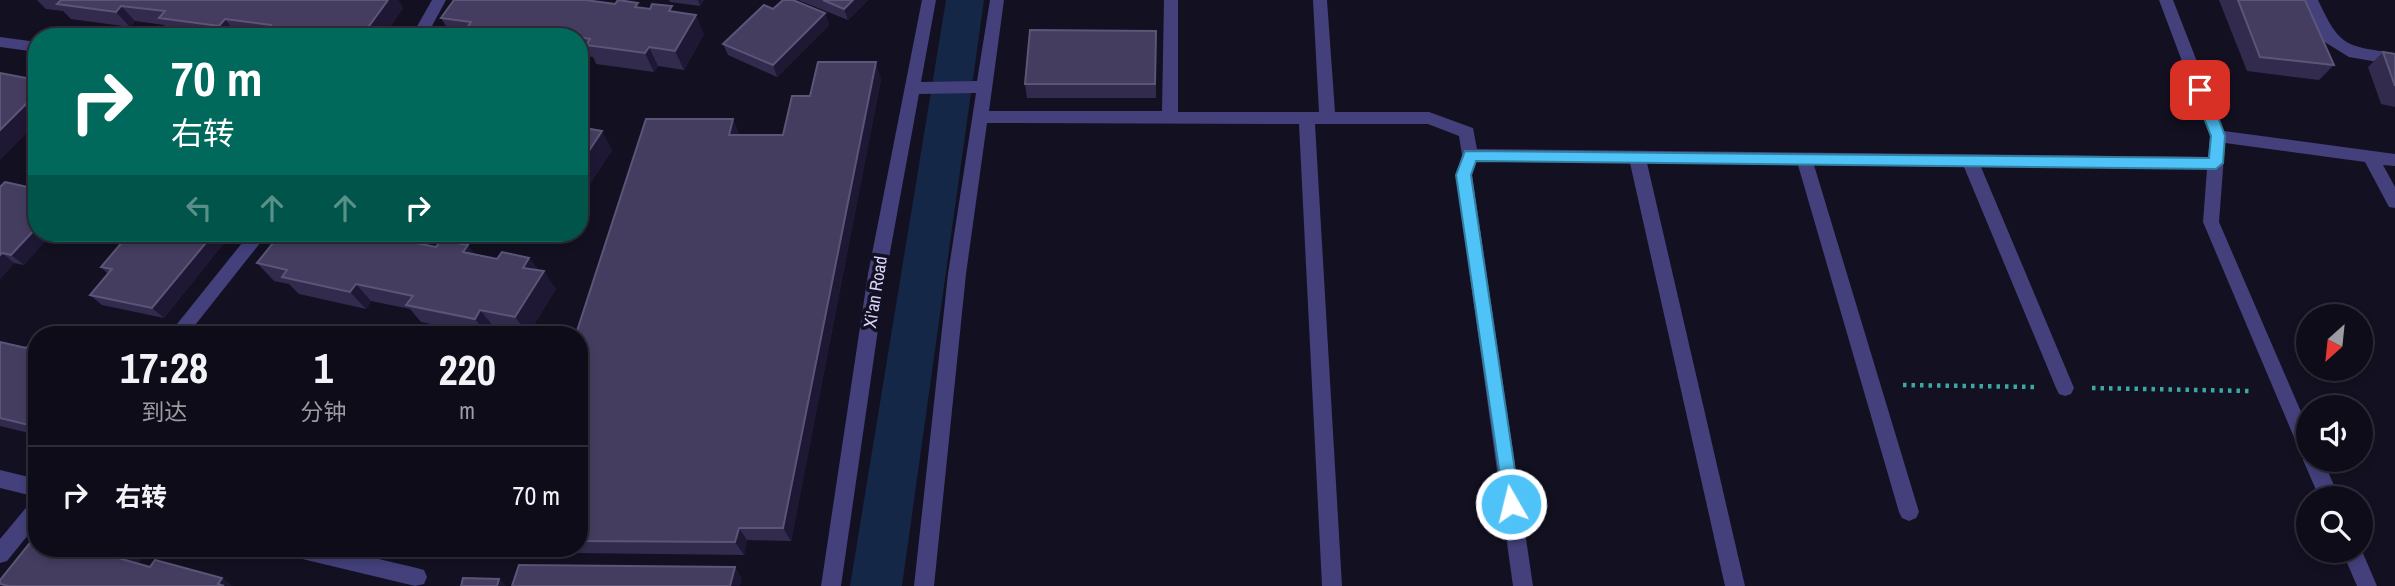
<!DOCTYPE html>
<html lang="zh">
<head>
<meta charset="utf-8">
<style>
	body { margin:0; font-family:"Archivo Narrow","Noto Sans SC",sans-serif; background:#1c1a26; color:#f1f3f6; height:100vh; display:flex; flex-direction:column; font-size:26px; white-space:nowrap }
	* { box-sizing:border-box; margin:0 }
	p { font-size:23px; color:#9b9ba2 }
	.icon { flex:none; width:38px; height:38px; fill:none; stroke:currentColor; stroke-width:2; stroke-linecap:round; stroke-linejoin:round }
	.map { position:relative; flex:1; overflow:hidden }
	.sheet { position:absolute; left:28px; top:326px; width:560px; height:231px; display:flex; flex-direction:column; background:#0e0c19; border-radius:28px; box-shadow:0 4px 10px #0003,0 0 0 2px #2e2c38 }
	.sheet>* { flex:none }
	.hud { position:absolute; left:28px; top:28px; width:560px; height:214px; border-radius:28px; box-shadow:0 4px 10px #0003,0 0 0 2px #2e2c38; background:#00695c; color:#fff; overflow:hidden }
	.needle { width:46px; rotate:207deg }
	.fabs { position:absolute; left:2296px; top:304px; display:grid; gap:14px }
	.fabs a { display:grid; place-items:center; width:77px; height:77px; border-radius:50%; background:#0e0c19; box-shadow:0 4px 10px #0003,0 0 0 2px #2e2c38; font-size:35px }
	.pin { position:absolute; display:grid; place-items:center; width:60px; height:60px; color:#fff; margin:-30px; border-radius:14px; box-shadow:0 4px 10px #0006 }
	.me { position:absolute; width:77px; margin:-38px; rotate:352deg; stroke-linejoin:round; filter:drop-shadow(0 0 5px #0008) }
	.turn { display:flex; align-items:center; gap:24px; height:147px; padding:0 28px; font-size:32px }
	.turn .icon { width:91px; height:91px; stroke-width:2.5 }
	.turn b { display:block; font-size:49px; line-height:60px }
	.lanes { display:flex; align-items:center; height:66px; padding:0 28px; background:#0003; justify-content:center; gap:35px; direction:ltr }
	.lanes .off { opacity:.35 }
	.eta { display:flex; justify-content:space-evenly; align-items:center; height:119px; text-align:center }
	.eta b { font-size:42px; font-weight:700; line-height:49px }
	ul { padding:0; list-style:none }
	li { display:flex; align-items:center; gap:21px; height:98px; padding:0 28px; border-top:2px solid #2e2c38 }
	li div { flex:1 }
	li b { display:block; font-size:26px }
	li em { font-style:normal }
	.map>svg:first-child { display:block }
	.water { fill:#152746 }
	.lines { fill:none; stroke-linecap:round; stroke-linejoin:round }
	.path { stroke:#3ba8a2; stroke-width:4.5; stroke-dasharray:3.5 5; stroke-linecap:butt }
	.minor { fill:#43407b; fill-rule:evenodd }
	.wall { fill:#322b4d }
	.shaded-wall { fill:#1e1834 }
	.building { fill:#443d60; stroke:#5b5578; stroke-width:2 }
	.route { fill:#4fc3f7; stroke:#337fa1; stroke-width:2 }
	.labels { text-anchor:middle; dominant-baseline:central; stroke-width:7; stroke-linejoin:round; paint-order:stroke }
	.street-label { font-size:18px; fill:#d9d4fa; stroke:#131021 }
</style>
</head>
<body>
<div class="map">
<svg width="2395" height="586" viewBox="0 0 2395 586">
	<rect width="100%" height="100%" fill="#131021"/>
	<polygon class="water" points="946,0 984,0 902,586 850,586"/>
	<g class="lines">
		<g class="path">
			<polyline points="1903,385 2034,387"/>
			<polyline points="2092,388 2251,391"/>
		</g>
		<g class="minor">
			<polygon points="432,0 446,0 426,37 411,37"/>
			<polygon points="922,0 936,0 921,82 977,81 990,0 1004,0 989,111 1162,111 1164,0 1178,0 1178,112 1319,112 1313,0 1327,0 1335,112 1429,112 1473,128 1477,149 2208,157 2210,136 2159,0 2173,0 2224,131 2395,154 2395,166 2383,165 2395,187 2395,208 2389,207 2365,162 2225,143 2219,222 2308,428 2308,460 2323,460 2340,499 2320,499 2303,460 2305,456 2299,449 2203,222 2207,169 1981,167 2074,388 2071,394 2065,396 2059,394 2056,388 1964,167 1814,165 1919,512 1916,518 1909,521 1902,518 1899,512 1798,165 1647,163 1745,586 1725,586 1630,163 1476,161 1472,175 1533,586 1513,586 1456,175 1462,155 1459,136 1428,124 1315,124 1342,586 1322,586 1299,124 987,123 966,274 934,586 914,586 948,274 976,93 919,94 886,274 841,586 821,586 868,274"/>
			<path d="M2304,0H2318C2340,47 2345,46 2395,53V65L2349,57L2323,41Z"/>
			<polygon points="0,37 37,42 37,52 0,47"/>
			<polygon points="250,233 268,233 188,334 169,334"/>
			<polygon points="0,470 37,479 37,497 0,488"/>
			<polygon points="37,500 37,524 7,561 0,563 0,539 30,503"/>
			<polygon points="284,548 332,548 417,568 424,570 427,577 424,584 415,586 294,557 287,555"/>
			<polygon points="2361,548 2362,551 2377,586 2357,586 2342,551 2361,551"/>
		</g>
	</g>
	<g class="wall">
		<polygon points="37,0 398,0 403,8 383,37 255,37 237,34 234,37 202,37 172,33 164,25 135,21 130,27 71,19 63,11 46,9"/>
		<polygon points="669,0 704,0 700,6 670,2"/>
		<polygon points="798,0 868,0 848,20"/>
		<polygon points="2219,0 2305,0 2334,65 2319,80 2247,71"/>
		<polygon points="640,7 675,12 704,34 684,70 658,66 654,72 596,64 593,57 579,55 579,37 453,37 441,18"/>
		<polygon points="825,13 829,25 777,77 728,55 723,44"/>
		<polygon points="1156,31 1156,98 1027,98 1025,84"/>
		<polygon points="2383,52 2395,54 2395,107 2381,104 2368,67"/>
		<polygon points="881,79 791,541 747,540 744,555 574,553 569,548 579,548 579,334 733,119 739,135 783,135 810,96"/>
		<polygon points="579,122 582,128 612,150 586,190 579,188"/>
		<polygon points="0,187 24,265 14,263 0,279"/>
		<polygon points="232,233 164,318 102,305 90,295 108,274 101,267"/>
		<polygon points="407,241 497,259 529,258 538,270 556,289 528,334 494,327 489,334 482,334 421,322 410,309 371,301 366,309 299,294 289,284 274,281 257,263"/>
		<polygon points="0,342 26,348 37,345 37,435 0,426"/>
	</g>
	<g class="shaded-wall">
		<polygon points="388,0 398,0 403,8 383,37 361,37"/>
		<polygon points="698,0 704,0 700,6"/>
		<polygon points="853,0 868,0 848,20 844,9"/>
		<polygon points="121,6 135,21 130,27 116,12"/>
		<polygon points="825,13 829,25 777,77 773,65"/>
		<polygon points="696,15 704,34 684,70 675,51"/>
		<polygon points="225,19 237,34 234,37 228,37 219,26"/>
		<polygon points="528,30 532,37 524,37"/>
		<polygon points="649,47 658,66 654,72 645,53"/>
		<polygon points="876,62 881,79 791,541 783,528"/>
		<polygon points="37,93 37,123 0,160 0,130"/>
		<polygon points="733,119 740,136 729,135"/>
		<polygon points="602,131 612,150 586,190 579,178 579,166"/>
		<polygon points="37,227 37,233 53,233 24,265 11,255"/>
		<polygon points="214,233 232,233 164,318 152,308"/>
		<polygon points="400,233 401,233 415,250 396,239"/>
		<polygon points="468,245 481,263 463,252"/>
		<polygon points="2,253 14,263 0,279 0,255"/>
		<polygon points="529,258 541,275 523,268"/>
		<polygon points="544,271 556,289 528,334 515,317"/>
		<polygon points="356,284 371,301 366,309 350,292"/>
		<polygon points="480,310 494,327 489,334 487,334 475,319"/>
		<polygon points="739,528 747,540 744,555 735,542"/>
		<polygon points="117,548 137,548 146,554 133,570 111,556"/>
		<polygon points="735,567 742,578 740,586 730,586"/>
		<polygon points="222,578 233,586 220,586 218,584"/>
		<polygon points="499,579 506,586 497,586"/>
	</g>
	<g class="building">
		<polygon points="61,0 388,0 361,37 287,37 264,34 271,25 225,19 219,26 159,18 165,11 121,6 116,12 57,4"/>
		<polygon points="454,0 585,0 615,4 618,0 638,3 635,7 650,9 652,4 672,6 669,11 696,15 675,51 649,47 645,53 586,45 590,39 579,37 528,30 524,36 467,28 471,22 441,18"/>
		<polygon points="783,0 793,0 825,13 773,65 723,44 764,5 773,9"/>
		<polygon points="823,0 853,0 844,9"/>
		<polygon points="2238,0 2305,0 2334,65 2260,57"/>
		<polygon points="1030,30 1156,31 1155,84 1025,84"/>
		<polygon points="2383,52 2395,54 2395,86"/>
		<polygon points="818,62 876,62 783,528 739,528 735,542 579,541 579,334 576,334 646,119 733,119 729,135 783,135 792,96 810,96"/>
		<polygon points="0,73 37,80 37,93 0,130"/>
		<polygon points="579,127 602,131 579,166"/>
		<polygon points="5,182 37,189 37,227 11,255 2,253 0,255 0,187"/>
		<polygon points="130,233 214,233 152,308 90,295 112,269 101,267"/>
		<polygon points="281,233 400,233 396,239 436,247 441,240 468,245 463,252 497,259 502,252 529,258 523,268 544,271 515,317 480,310 475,319 406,305 413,296 356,284 350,292 282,277 287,270 257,263"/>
		<polygon points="0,342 26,348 30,344 37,345 37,427 0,418"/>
		<polygon points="37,534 37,548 117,548 111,556 150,567 155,560 222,578 218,584 224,586 9,586 0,584 0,580"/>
		<polygon points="519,565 735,567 730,586 512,586"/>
		<polygon points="463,578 499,579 497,586 461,586"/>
	</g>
	<polygon class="route" points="2200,85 2208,90 2225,136 2223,163 2216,169 1476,161 1471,175 1520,504 1517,510 1511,512 1505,510 1456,175 1465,151 2209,158 2211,136 2193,90"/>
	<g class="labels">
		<g class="street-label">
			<text transform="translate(875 292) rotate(-81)">Xi'an Road</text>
		</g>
	</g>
</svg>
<div class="fabs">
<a><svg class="needle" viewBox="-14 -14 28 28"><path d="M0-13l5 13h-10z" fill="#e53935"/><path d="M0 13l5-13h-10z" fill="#9b9ba2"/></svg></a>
<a><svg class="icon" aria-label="sound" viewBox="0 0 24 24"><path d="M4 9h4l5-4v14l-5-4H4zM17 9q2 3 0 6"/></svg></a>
<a><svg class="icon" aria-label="search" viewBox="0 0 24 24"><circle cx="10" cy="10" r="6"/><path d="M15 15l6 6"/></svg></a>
</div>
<div class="pin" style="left:2200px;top:90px;background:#d93025"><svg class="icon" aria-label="arrive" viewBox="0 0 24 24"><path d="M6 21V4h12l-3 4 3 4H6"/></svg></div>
<svg class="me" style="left:1511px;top:504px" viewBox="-20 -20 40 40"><circle r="17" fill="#4fc3f7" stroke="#fff" stroke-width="3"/><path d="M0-11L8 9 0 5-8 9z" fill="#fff"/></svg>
<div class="hud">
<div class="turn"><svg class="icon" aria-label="right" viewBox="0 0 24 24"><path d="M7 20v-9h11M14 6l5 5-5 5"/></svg><div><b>70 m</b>右转</div></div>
<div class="lanes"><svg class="icon off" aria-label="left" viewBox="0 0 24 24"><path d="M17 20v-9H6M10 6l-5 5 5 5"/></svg><svg class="icon off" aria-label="ahead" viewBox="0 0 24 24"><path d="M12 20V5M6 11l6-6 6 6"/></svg><svg class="icon off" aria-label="ahead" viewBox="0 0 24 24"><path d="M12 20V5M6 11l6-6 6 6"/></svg><svg class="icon" aria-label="right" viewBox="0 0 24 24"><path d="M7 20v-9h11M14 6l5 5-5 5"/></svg></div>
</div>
<section class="sheet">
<div class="eta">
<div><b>17:28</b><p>到达</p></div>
<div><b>1</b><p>分钟</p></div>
<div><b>220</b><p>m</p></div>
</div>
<ul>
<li><svg class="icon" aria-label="right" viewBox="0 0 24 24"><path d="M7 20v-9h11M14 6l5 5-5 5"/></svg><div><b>右转</b></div><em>70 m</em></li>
</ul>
</section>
</div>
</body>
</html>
